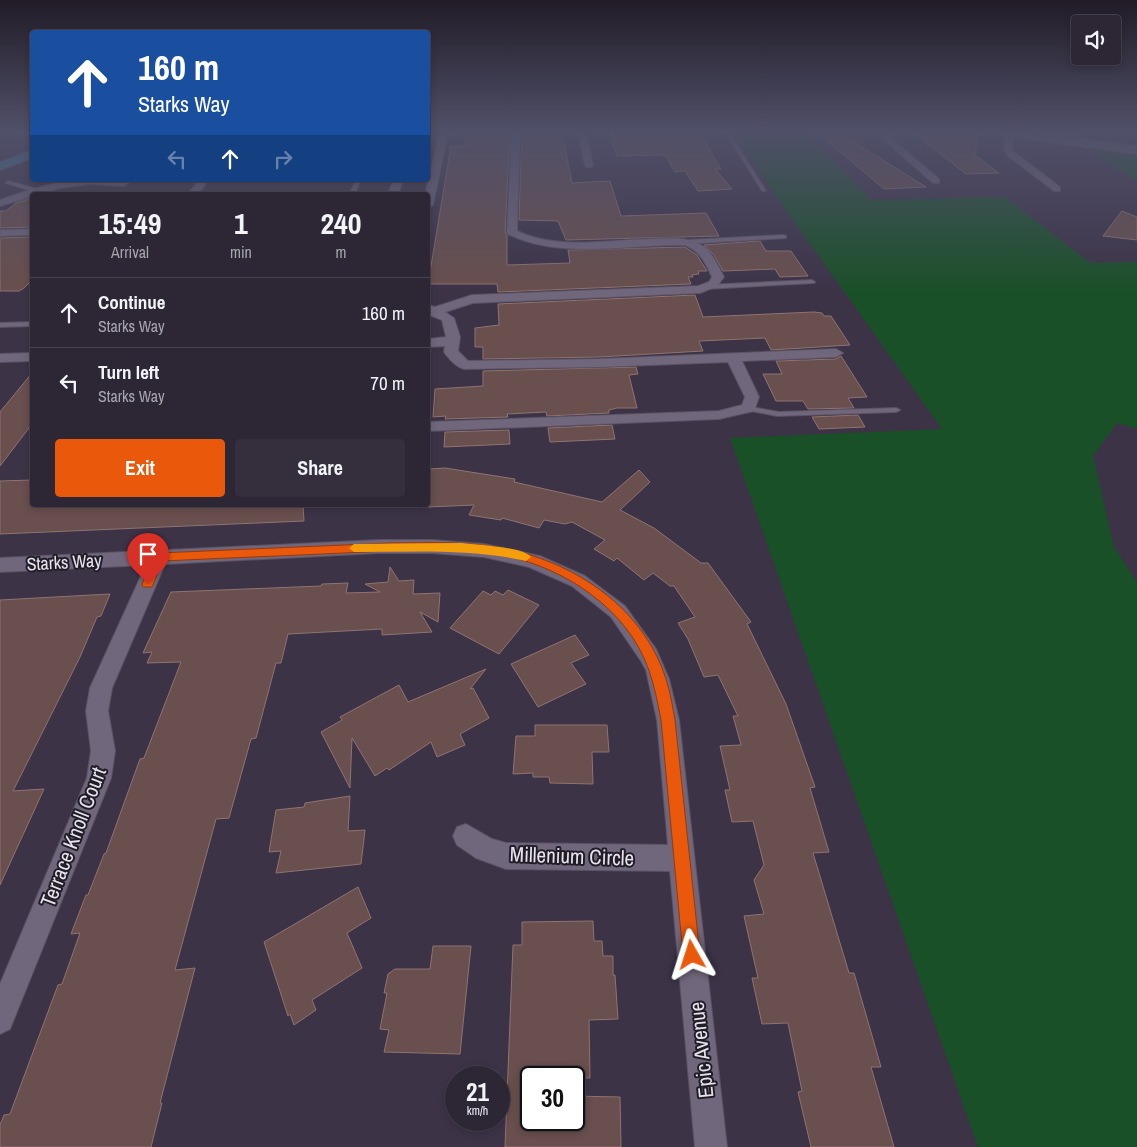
<!DOCTYPE html>
<html lang="en">
<head>
<meta charset="utf-8">
<style>
	body { margin:0; font-family:"Archivo Narrow",sans-serif; background:#352e3d; color:#f1f3f6; height:100vh; display:flex; flex-direction:column; font-size:19px; white-space:nowrap }
	* { box-sizing:border-box; margin:0 }
	p { font-size:16px; color:#a7a5ad }
	.icon { flex:none; width:28px; height:28px; fill:none; stroke:currentColor; stroke-width:2; stroke-linecap:round; stroke-linejoin:round }
	.map { position:relative; flex:1; overflow:hidden }
	.details { position:absolute; left:30px; top:192px; width:400px; height:315px; display:flex; flex-direction:column; background:#2d2635; border-radius:5px; box-shadow:0 2px 8px #0003,0 0 0 1px #484350 }
	.details>* { flex:none }
	.guide { position:absolute; left:30px; top:30px; width:400px; height:152px; border-radius:5px; box-shadow:0 2px 8px #0003,0 0 0 1px #484350; background:#1a4fa0; color:#fff; overflow:hidden }
	.tools { position:absolute; left:1071px; top:15px; display:grid; gap:10px }
	.tools a { display:grid; place-items:center; width:50px; height:50px; border-radius:5px; background:#2d2635; box-shadow:0 2px 8px #0003,0 0 0 1px #484350; font-size:25px }
	.speed { position:absolute; left:445px; top:1066px; display:flex; gap:10px; font-size:25px; font-weight:700; text-align:center }
	.speed>* { display:grid; place-content:center; width:65px; height:65px; border-radius:50%; background:#2d2635; box-shadow:0 2px 8px #0003,0 0 0 1px #484350; line-height:1 }
	.speed small { font-size:12px; font-weight:400 }
	.speed .limit { border:2px solid #111; border-radius:8px; background:#fff; color:#111 }
	.pin { position:absolute; display:grid; place-items:center; width:42px; height:42px; color:#fff; margin:-51px -21px; border-radius:50% 50% 50% 0; rotate:-45deg; box-shadow:0 0 5px #0007 }
	.pin .icon { rotate:45deg }
	.me { position:absolute; width:55px; margin:-28px; rotate:354deg; stroke-linejoin:round; filter:drop-shadow(0 0 4px #0008) }
	.turn { display:flex; align-items:center; gap:18px; height:105px; padding:0 25px; font-size:22px }
	.turn .icon { width:65px; height:65px; stroke-width:2.5 }
	.turn b { display:block; font-size:35px; line-height:42px }
	.lanes { display:flex; align-items:center; height:48px; padding:0 25px; background:#0003; justify-content:center; gap:25px; direction:ltr }
	.lanes .off { opacity:.35 }
	.eta { display:flex; justify-content:space-evenly; align-items:center; height:85px; text-align:center }
	.eta b { font-size:30px; font-weight:800; line-height:35px }
	.primary-button { display:flex; gap:10px; margin-top:auto; padding:10px 25px }
	.primary-button a { flex:1; height:58px; border-radius:5px; background:#ea580c; color:#fff; font-size:20px; font-weight:800; line-height:58px; text-align:center }
	.primary-button a+a { background:#352e3d; color:#f1f3f6 }
	ul { padding:0; list-style:none }
	li { display:flex; align-items:center; gap:15px; height:70px; padding:0 25px; border-top:1px solid #484350 }
	li div { flex:1 }
	li b { display:block; font-size:19px }
	li em { font-style:normal }
	.map>svg:first-child { display:block }
	.green { fill:#1a5028 }
	.building { fill:#694f4d; stroke:#907372 }
	.lines { fill:none; stroke-linecap:round; stroke-linejoin:round }
	.lane-casing { stroke:#5a5263; stroke-width:2 }
	.street-casing { stroke:#5a5263; stroke-width:2 }
	.secondary-casing { stroke:#5a5263; stroke-width:2 }
	.primary-casing { stroke:#5a5263; stroke-width:2 }
	.lane { fill:#71677d; fill-rule:evenodd }
	.street { fill:#71677d; fill-rule:evenodd }
	.secondary { fill:#71677d; fill-rule:evenodd }
	.primary { fill:#38829a; fill-rule:evenodd }
	.route { fill:#ea580c; stroke:#983908 }
	.slow { fill:#f59e0b }
	.labels { text-anchor:middle; dominant-baseline:central; stroke-width:4; stroke-linejoin:round; paint-order:stroke }
	.street-label { font-size:18px; fill:#e8e2ef; stroke:#211d26 }
	.near-street-label { font-size:21px; fill:#e8e2ef; stroke:#211d26 }
</style>
</head>
<body>
<div class="map">
<svg width="1137" height="1147" viewBox="0 0 1137 1147">
	<rect width="100%" height="100%" fill="#3c3347"/>
	<g class="green">
		<polygon points="734,132 805,132 872,200 1005,197 1090,263 1137,262 1137,429 1117,423 1093,456 1114,547 1137,582 1137,1147 978,1147 730,438 942,429 781,203"/>
		<polygon points="1091,146 1137,153 1137,181 1091,152"/>
	</g>
	<g class="building">
		<polygon points="522,132 562,132 572,183 610,181 621,216 706,213 719,236 566,240 558,221 519,220"/>
		<polygon points="609,132 699,132 721,169 715,169 732,189 698,191 685,171 675,172 665,155 617,156"/>
		<polygon points="821,132 838,132 926,187 884,189 819,134"/>
		<polygon points="912,132 952,132 978,135 975,155 999,173 966,174"/>
		<polygon points="465,133 510,133 505,232 507,235 507,265 570,263 568,250 685,247 697,255 707,271 698,271 699,274 692,275 693,277 688,277 691,284 498,292 497,284 428,284 451,146 464,146"/>
		<polygon points="32,198 32,227 0,228 0,211 6,211 16,203"/>
		<polygon points="1122,211 1137,217 1137,240 1103,236"/>
		<polygon points="32,237 32,280 24,288 19,291 0,291 0,238"/>
		<polygon points="760,241 766,251 791,251 808,276 780,277 775,269 723,271 714,255 704,245"/>
		<polygon points="695,295 703,317 814,312 822,313 824,316 831,316 850,345 771,350 765,338 699,341 703,351 599,357 483,359 483,347 475,347 475,328 499,325 498,304"/>
		<polygon points="841,356 867,397 848,398 854,408 808,409 803,401 776,401 763,374 782,374 776,361 836,359"/>
		<polygon points="636,367 638,374 629,375 637,408 617,408 609,410 609,413 547,416 546,412 507,414 508,417 445,419 446,416 433,417 435,389 483,386 483,371"/>
		<polygon points="32,373 32,424 0,466 0,412"/>
		<polygon points="858,415 865,427 819,429 812,417"/>
		<polygon points="612,425 615,439 550,442 548,428"/>
		<polygon points="509,430 510,444 444,447 445,432"/>
		<polygon points="445,468 515,479 514,482 602,502 639,470 650,482 620,510 654,528 701,563 708,563 751,622 747,624 786,704 815,787 810,788 829,852 813,853 849,973 854,973 881,1067 871,1067 894,1147 811,1147 798,1092 802,1091 788,1023 762,1024 752,978 758,978 744,916 764,914 754,880 764,865 753,821 732,822 725,790 730,790 720,746 741,745 733,716 738,716 718,675 704,677 688,639 678,623 695,617 674,586 670,586 653,573 644,580 617,558 614,561 594,549 605,540 572,522 565,524 544,520 539,528 502,518 501,520 469,515 474,505 428,507 428,469"/>
		<polygon points="32,480 32,505 303,505 304,521 0,534 0,481"/>
		<polygon points="390,567 399,581 414,580 413,594 440,593 438,622 420,612 432,632 382,635 382,629 288,634 281,663 276,663 256,738 251,739 229,818 216,819 175,970 195,968 160,1103 162,1103 151,1147 0,1147 0,1125 4,1115 10,1114 58,985 62,984 80,933 71,934 86,895 88,895 104,854 106,853 140,759 144,758 181,662 147,663 152,652 143,653 171,592 321,586 322,584 348,583 346,593 380,592 365,584 388,582"/>
		<polygon points="508,590 539,605 499,654 450,628 483,591 491,595 495,591 503,595"/>
		<polygon points="110,594 101,616 97,617 80,657 13,791 44,789 0,885 0,600"/>
		<polygon points="575,635 589,655 571,663 586,684 538,707 511,664"/>
		<polygon points="486,669 470,689 473,688 489,718 460,734 465,745 437,757 431,742 389,770 387,768 375,776 352,738 350,788 321,732 342,720 340,717 399,685 408,702"/>
		<polygon points="535,725 607,725 609,752 592,752 593,784 550,783 549,777 533,777 533,773 513,774 516,736 535,736"/>
		<polygon points="350,796 348,831 365,830 361,864 276,873 281,851 269,852 276,810 304,807 305,803"/>
		<polygon points="358,887 371,918 347,933 362,968 312,1000 316,1010 294,1025 290,1014 288,1016 264,942"/>
		<polygon points="593,921 594,941 602,941 603,956 613,956 613,975 615,975 618,1019 589,1020 590,1078 531,1078 531,1120 574,1120 574,1096 620,1097 621,1147 505,1147 513,945 522,945 522,922"/>
		<polygon points="433,946 471,946 460,1054 384,1052 389,1030 380,1029 387,993 384,993 388,974 395,969 430,969"/>
	</g>
	<g class="lines">
		<defs>
			<g id="lane">
				<polygon points="725,132 729,132 766,191 762,191"/>
				<polygon points="1060,132 1065,132 1079,141 1075,142"/>
				<polygon points="356,180 360,181 355,195 349,195"/>
				<polygon points="8,181 37,189 38,190 35,192 6,183"/>
				<polygon points="784,235 786,236 786,238 686,244 683,242 686,240"/>
				<polygon points="812,280 815,282 814,283 705,289 702,287 705,285"/>
				<polygon points="32,322 32,326 0,327 0,323"/>
				<polygon points="746,406 779,412 896,408 900,410 896,412 777,416 746,410"/>
			</g>
			<g id="street">
				<polygon points="10,132 32,133 32,137"/>
				<polygon points="440,132 448,132 433,205 428,208 428,195 425,195"/>
				<path d="M512,132H520L517,231C556,250 608,240 650,239C668,238 687,236 703,246C713,253 718,266 724,277L717,286L700,293L473,303L445,312L454,318L460,337L458,351L468,361L599,359L836,349L843,353L836,357L742,361L759,397L754,411L719,419L428,431V422L719,411L742,405L745,397L728,362L599,367L464,369C456,367 449,359 444,352L445,346L428,347V339L446,337L442,320L429,315L428,305L435,307L472,295L698,286L709,282L712,277C705,262 700,251 685,245C629,244 559,260 508,234L507,232Z"/>
				<polygon points="578,132 586,132 593,165 592,167 586,167 585,165"/>
				<polygon points="875,132 884,132 939,179 939,183 933,183"/>
				<polygon points="1006,132 1014,132 1012,150 1014,152 1060,187 1060,191 1054,191 1008,156 1004,150"/>
				<path d="M74,180H121L129,183L124,186L90,184L60,188L0,206V200C24,191 48,184 74,180Z"/>
				<polygon points="193,180 203,180 206,184 197,195 187,195 196,184"/>
				<polygon points="393,180 403,180 398,195 388,195"/>
				<polygon points="32,229 32,235 0,236 0,230"/>
				<polygon points="32,353 32,361 0,362 0,354"/>
				<polygon points="379,540 432,540 484,544 540,556 585,576 625,606 656,649 669,679 679,720 727,1147 695,1147 670,871 506,869 476,858 457,845 453,836 457,827 466,824 492,839 506,843 668,845 657,720 646,670 641,661 611,617 572,586 529,567 484,557 432,553 379,553 165,564 112,688 108,711 115,751 111,778 10,1029 0,1034 0,984 87,778 91,751 86,711 90,688 146,565 0,572 0,558"/>
			</g>
			<polygon id="secondary" points="999,132 1031,132 1137,146 1137,154 1005,136"/>
			<polygon id="primary" points="32,150 32,158 0,170 0,162"/>
		</defs>
		<use href="#lane" class="lane-casing"/>
		<use href="#street" class="street-casing"/>
		<use href="#secondary" class="secondary-casing"/>
		<use href="#primary" class="primary-casing"/>
		<use href="#lane" class="lane"/>
		<use href="#street" class="street"/>
		<use href="#secondary" class="secondary"/>
		<use href="#primary" class="primary"/>
	</g>
	<linearGradient id="sky" x2="0" y2="1"><stop stop-color="#211c27"/><stop offset="0.45" stop-color="#505069"/><stop offset="1" stop-color="#505069" stop-opacity="0"/></linearGradient>
	<rect width="1137" height="292" fill="url(#sky)"/>
	<path class="route" d="M390,543C425,543 462,541 497,547C573,560 647,608 668,686C671,697 673,709 675,720L700,955L698,961L692,963L686,961L683,955L661,720C657,699 653,678 644,658C619,602 555,563 495,554C445,547 394,551 344,553C283,556 223,558 163,561L152,587H143L142,584L153,557L159,553Z"/>
	<path class="slow" d="M462,543C477,545 524,547 531,557L526,561C469,548 412,552 354,552L349,548L354,544Z"/>
	<g class="labels">
		<g class="street-label">
			<text transform="translate(64 562) rotate(-3)">Starks Way</text>
		</g>
		<g class="near-street-label">
			<text transform="translate(73 837) rotate(-69)">Terrace Knoll Court</text>
			<text transform="translate(572 856) rotate(2)">Millenium Circle</text>
			<text transform="translate(701 1050) rotate(-96)">Epic Avenue</text>
		</g>
	</g>
</svg>
<div class="tools">
<a><svg class="icon" aria-label="sound" viewBox="0 0 24 24"><path d="M4 9h4l5-4v14l-5-4H4zM17 9q2 3 0 6"/></svg></a>
</div>
<div class="speed"><div>21<small>km/h</small></div><div class="limit">30</div></div>
<div class="pin" style="left:148px;top:584px;background:#d93025"><svg class="icon" aria-label="arrive" viewBox="0 0 24 24"><path d="M6 21V4h12l-3 4 3 4H6"/></svg></div>
<svg class="me" style="left:692px;top:955px" viewBox="-20 -20 40 40"><path d="M0-17L14 15 0 8-14 15z" fill="#ea580c" stroke="#fff" stroke-width="4"/></svg>
<div class="guide">
<div class="turn"><svg class="icon" aria-label="ahead" viewBox="0 0 24 24"><path d="M12 20V5M6 11l6-6 6 6"/></svg><div><b>160 m</b>Starks Way</div></div>
<div class="lanes"><svg class="icon off" aria-label="left" viewBox="0 0 24 24"><path d="M17 20v-9H6M10 6l-5 5 5 5"/></svg><svg class="icon" aria-label="ahead" viewBox="0 0 24 24"><path d="M12 20V5M6 11l6-6 6 6"/></svg><svg class="icon off" aria-label="right" viewBox="0 0 24 24"><path d="M7 20v-9h11M14 6l5 5-5 5"/></svg></div>
</div>
<section class="details">
<div class="eta">
<div><b>15:49</b><p>Arrival</p></div>
<div><b>1</b><p>min</p></div>
<div><b>240</b><p>m</p></div>
</div>
<ul>
<li><svg class="icon" aria-label="ahead" viewBox="0 0 24 24"><path d="M12 20V5M6 11l6-6 6 6"/></svg><div><b>Continue</b><p>Starks Way</p></div><em>160 m</em></li>
<li><svg class="icon" aria-label="left" viewBox="0 0 24 24"><path d="M17 20v-9H6M10 6l-5 5 5 5"/></svg><div><b>Turn left</b><p>Starks Way</p></div><em>70 m</em></li>
</ul>
<div class="primary-button"><a>Exit</a><a>Share</a></div>
</section>
</div>
</body>
</html>
